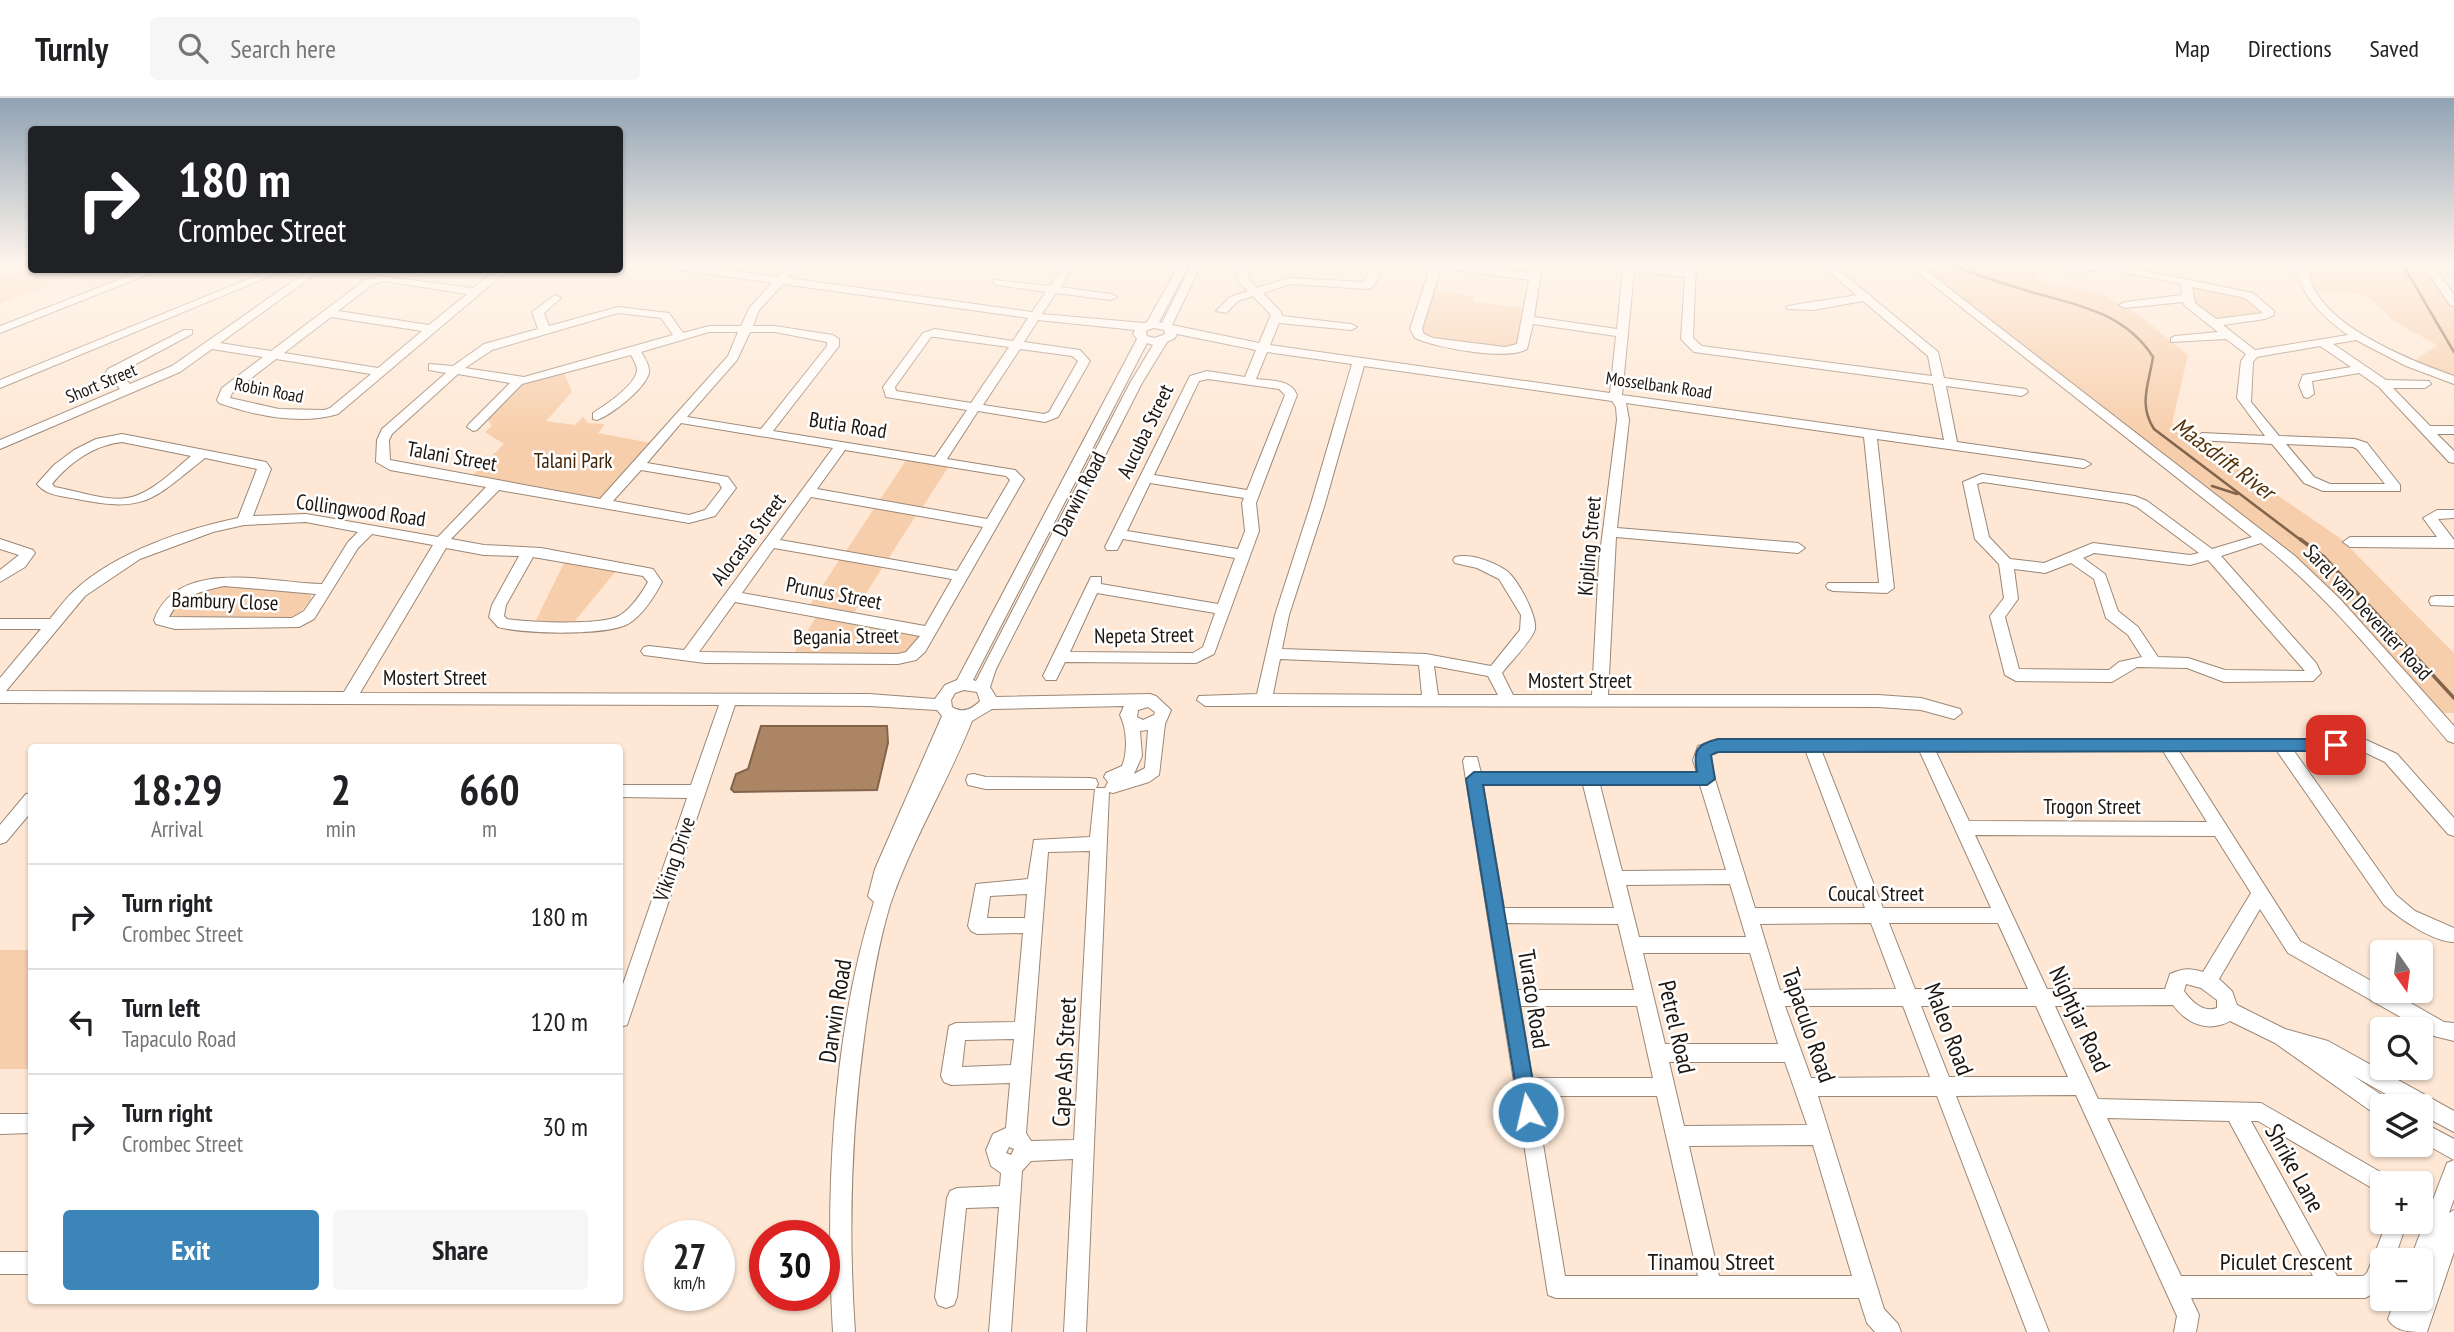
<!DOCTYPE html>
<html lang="en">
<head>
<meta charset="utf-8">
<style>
	body { margin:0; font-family:"PT Sans Narrow",sans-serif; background:#f6f6f6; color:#202124; height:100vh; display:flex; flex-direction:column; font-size:26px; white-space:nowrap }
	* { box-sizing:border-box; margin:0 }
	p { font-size:23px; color:#757577 }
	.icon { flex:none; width:38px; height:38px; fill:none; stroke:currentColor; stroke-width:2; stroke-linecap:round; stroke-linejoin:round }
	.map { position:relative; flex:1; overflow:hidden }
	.side { position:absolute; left:28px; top:646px; width:595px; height:560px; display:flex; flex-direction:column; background:#fff; border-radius:7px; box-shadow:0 2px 5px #0004 }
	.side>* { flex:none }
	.top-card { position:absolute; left:28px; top:28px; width:595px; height:147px; border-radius:7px; box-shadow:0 2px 5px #0004; background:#202124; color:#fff; overflow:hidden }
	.needle { width:46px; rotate:166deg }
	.fabs { position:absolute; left:2370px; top:842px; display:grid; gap:14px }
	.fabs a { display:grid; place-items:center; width:63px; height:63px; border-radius:7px; background:#fff; box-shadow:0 2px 5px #0004; font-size:35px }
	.speed { position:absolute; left:644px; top:1122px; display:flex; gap:14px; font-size:35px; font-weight:700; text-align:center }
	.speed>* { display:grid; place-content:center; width:91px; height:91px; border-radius:50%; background:#fff; box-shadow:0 2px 5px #0004; line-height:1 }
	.speed small { font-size:18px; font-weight:400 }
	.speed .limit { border:10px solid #d22; background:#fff; color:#111 }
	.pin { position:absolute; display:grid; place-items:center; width:60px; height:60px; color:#fff; margin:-30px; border-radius:14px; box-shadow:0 4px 10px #0006 }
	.me { position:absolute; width:77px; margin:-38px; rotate:351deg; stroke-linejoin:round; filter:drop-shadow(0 0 5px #0008) }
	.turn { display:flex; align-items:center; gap:24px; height:147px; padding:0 35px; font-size:32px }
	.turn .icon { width:91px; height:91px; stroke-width:2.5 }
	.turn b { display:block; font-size:49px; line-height:60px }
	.eta { display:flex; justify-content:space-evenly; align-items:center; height:119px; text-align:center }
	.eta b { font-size:42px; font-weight:700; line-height:49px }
	.action { display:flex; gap:14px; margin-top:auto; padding:14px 35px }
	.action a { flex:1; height:80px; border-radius:7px; background:#3c85b9; color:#fff; font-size:28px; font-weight:700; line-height:80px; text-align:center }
	.action a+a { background:#f6f6f6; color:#202124 }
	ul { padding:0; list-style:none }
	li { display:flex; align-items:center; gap:21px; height:105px; padding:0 35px; border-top:2px solid #e0e0e0 }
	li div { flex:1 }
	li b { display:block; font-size:26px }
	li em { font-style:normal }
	header { display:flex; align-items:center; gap:42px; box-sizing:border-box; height:98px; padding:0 35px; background:#fff; border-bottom:2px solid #e0e0e0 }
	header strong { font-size:33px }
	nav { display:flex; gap:38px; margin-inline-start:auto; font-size:24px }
	.search { width:490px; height:63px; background:#f6f6f6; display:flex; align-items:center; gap:18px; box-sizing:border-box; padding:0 24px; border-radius:7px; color:#757577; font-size:26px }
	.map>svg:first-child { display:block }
	.green { fill:#f7ceab }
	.water { fill:#ac8664; stroke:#81644b; stroke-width:2 }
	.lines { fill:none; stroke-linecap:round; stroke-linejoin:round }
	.stream-far1 { stroke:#81644b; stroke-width:2.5 }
	.stream { stroke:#81644b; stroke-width:3.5 }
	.minor-casing { stroke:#9b8776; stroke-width:2 }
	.minor { fill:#fff; fill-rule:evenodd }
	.route { fill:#3c85b9; stroke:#275678; stroke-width:2 }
	.labels { text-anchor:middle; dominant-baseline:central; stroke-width:5; stroke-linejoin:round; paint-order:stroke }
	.far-street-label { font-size:18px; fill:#1e1610; stroke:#fff }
	.street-label { font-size:21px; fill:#1e1610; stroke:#fff }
	.park-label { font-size:21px; fill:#402408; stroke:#fff }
	.water-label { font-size:23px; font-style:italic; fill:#563004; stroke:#fff }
	.near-street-label { font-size:24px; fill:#1e1610; stroke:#fff }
</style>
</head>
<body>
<header>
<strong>Turnly</strong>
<div class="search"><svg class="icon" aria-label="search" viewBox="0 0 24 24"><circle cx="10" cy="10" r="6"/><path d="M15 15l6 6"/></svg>Search here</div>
<nav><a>Map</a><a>Directions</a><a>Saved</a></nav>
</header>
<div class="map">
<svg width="2454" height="1234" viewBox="0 0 2454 1234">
	<rect width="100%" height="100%" fill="#fee8d5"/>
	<g class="green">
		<polygon points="1919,167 2033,167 2038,183 2100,195 2140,218 2188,257 2172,325 2340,440 2454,555 2454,615 2440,615 2328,490 2219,400"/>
		<polygon points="2307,167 2397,169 2396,167 2424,167 2454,212 2454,279 2414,263 2437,247 2395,224 2366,197 2311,191"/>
		<polygon points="31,169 32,172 143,172 92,191 74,178 0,206 0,181"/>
		<polygon points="2192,189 2242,196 2264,214 2216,222 2193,206"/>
		<polygon points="1434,193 1474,198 1473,204 1526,210 1519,245 1512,250 1429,240 1421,235"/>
		<polygon points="564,275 572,294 546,323 575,327 583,319 588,325 605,326 598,335 651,345 603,399 597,401 470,380 504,346 485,334 492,328 487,320 518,288"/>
		<polygon points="907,361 949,368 922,410 879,403"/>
		<polygon points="875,409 917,416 888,461 846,453"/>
		<polygon points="841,459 884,467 854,515 810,507"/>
		<polygon points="565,463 616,473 574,524 535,524"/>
		<polygon points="221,487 255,487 305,495 311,497 311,502 294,521 178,523 164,517 187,497"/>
		<polygon points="818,516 919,537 920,539 912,552 903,555 794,555"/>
		<rect x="0" y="852" width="31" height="119"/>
	</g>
	<polygon class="water" points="761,628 887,628 888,645 877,692 734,694 731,691 736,676 748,671"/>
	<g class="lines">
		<g class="stream-far1">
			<path d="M1953,167C1978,178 2004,186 2031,194C2078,207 2125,215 2153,259C2149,285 2138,307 2154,331L2302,443"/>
			<polyline points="2403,167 2454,254"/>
			<polyline points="2212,388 2237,396"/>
		</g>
		<polyline class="stream" points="2300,441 2324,459 2454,600"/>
		<defs>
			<g id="minor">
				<path d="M663,167H689L777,179L788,167H799L788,180L1032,214L1046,194L998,187L994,186V182L1050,188L1064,167H1074L1060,189L1111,196L1117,199L1111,202L1056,195L1042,216L1144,225L1147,224L1179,167H1189L1159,224L1162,225L1191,167H1201L1172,227L1259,245L1271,217L1253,198L1238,203L1226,215L1216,213L1230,199L1248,193L1236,181L1242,167H1252L1248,180L1257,190L1289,180L1364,184L1373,167H1383L1374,188L1368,191L1290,186L1263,195L1281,214L1282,218L1351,226L1357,229L1351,232L1279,225L1270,247L1610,295L1616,238L1533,226L1527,251C1508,263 1436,250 1415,240L1410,231L1431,167H1463L1530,175L1532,167H1542L1534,219L1617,231L1623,172L1606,170L1601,167H1634L1685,172L1686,167H1696L1693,240L1702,248L1932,278L1928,258L1863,203L1813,212L1788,211L1786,209C1791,206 1845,200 1856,197L1822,167H1833L1938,254L1944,280L2026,291L2028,294L2022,298L1946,288L1957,344L2084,362L2091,366L2084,370L1877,341L1894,490L1887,495L1833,493L1828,491L1826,488L1828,485H1879L1864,339L1626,305L1629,322L1617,430L1798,445L1805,450L1798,455L1616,439L1608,597H1878L1921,600L1960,611L1962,615L1954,621L1921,612L1878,609L1205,608L1197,602L1199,598L1257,596L1275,517L1310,409L1352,266L1267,254L1256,281C1271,283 1291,281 1297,297L1256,405L1259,433L1214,556L1196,565L1065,564L1056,582H1046L1043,578L1091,479H1101V486L1218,506L1235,460L1123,441L1117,452H1107L1105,449L1190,278L1207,273L1245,279L1256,252L1177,236L1175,240L1167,244L1142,285L996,571L990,589L996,599L1150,596L1156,598L1171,612L1165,626L1159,677L1149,684L1113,695L1109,694L1086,1234H1064L1073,1061L1031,1063L1022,1073L1011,1234H989L999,1109L966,1110L957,1199L954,1207L946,1210L938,1207L935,1199L947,1100L950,1093L957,1090L1000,1088L1001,1075L991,1068L986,1052L993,1036L1006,1030L1010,985L951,987L944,984L941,978L949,928L956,925L1015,924L1023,835L977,836L971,833L968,828L976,786L1028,781L1034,742L1090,739L1095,691H986L968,687L966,682L968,677L974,676L986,679L1090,680L1096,681L1098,686L1096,690H1105L1108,684L1104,679L1106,675L1122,668C1128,654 1127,631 1120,617L1124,608L992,611L972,623C948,684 911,744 890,807C878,847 871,890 865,932C851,1033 848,1133 855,1234H833C825,1098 832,934 874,804L868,798L875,771L942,618L937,612L869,608L735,607L629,921L627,927L620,929V895L687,700L620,699V687H691L719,607L0,605V580L41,531H0V521H50C58,511 66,500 75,492C116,454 185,431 238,420L257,371L205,360C152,402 146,415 77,401C62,398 47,398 37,386L54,367L74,352L96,341L122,336L261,363L266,364L271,371L253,418L306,416L438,439L486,389L390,372L376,364L377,342L382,331L446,275L429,272V266L453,268L484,246L538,231L532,214L555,197L561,200L544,215L549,228L618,209L669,215L683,235L709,228H741L750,209L772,185L668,170ZM1441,170L1529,182L1517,246L1505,249L1433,240L1424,236L1422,231ZM1634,173L1685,179L1681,241L1694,254L1933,286L1944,342L1622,297ZM783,186L1028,220L1013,243L935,231L923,235L883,289L886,299L967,312L935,359L773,333L839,248V241L833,237L775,228H753L759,212ZM618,215L661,220L673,237L524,279L465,270L492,252ZM1038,222L1135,232L1133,236L1137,241L957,582L945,587L935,601L869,596L360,595L446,450L484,457L519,458L492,507L489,519L498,529C524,536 604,538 628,526C643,517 654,499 662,484L653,471L541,450L484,447L451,441L499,392L689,425L715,418L736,390L728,379L647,365L681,325L833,350L684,552L649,548L644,549L641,553L644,557L705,565L898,566L916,562L925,554L1024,381L1015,372L947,361L978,313L1045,324L1058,319L1090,263L1080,252L1024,244ZM1153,230L1164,232L1165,236L1155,240L1147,238L1146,233ZM709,234H738L728,258L600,401L390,362L389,342L392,336L458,276L510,285L469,326L467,329L473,333L477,332L522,286L631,257C633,261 637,267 637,272C636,287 604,308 593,315V321L597,322C611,317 645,291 649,275C650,268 645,260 641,254ZM750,234H775L827,244V248L761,331L687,319L737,262ZM931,239H935L1009,249L971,305L896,293L895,289ZM1147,245L1153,247L1130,285L976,583L973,582ZM1020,251L1072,258L1078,263L1049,314L1044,316L983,307ZM1364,268L1612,303L1616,309L1617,322L1599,464L1592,597H1513L1502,575C1510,564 1532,543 1535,531C1537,517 1518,482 1507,473C1494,464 1471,455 1455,459L1453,462L1455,465L1477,470L1499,481L1521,517L1520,532L1491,568L1426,556L1282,551L1289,517L1324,409ZM1208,281L1279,291L1285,297L1247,392L1154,377L1199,283ZM122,344L191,358C174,372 154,393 132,399C109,405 78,393 55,389L52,386C69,365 94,347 122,344ZM845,352L1006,378L1010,382L987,421L817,391ZM641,372L719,385L722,390L705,412L689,417L613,403ZM1150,385L1244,400L1242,405L1245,433L1238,451L1127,433ZM811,399L983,429L957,473L780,442ZM306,424L358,434L348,444L322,486C271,485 178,458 154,522L156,526L175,531L299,529L314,521L358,450L372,436L433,447L344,594L6,593L85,498L140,461L213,434L244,427ZM774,450L952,481L925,528L742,495ZM533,459L643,478L648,484C641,496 631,511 619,518C600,528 529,524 507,521L504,518L506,507ZM224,488L316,496L304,513L292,520L169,519C178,499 204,492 224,488ZM1097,495L1215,515L1203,549L1193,555L1070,554ZM735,504L920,538L906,554L898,556L699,554ZM1280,561L1419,567L1422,597L1273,596ZM1434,568L1488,578L1498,597H1438ZM964,592L977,594L980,603C972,611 963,616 952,609L951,602L955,595ZM1148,609L1155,614L1154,617L1143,622L1137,619L1138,612ZM1148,632L1145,670L1134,676L1142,658L1140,633ZM1090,753L1074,1042L1031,1043L1026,1035L1048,754ZM1027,796L1025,820H987L990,798ZM1014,941L1011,967L962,969L965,942ZM1009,1049L1014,1051L1011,1057L1006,1055Z"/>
				<path d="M1908,167H1919L2295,458L2340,501L2454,628V645L2448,643C2389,575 2332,501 2261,445L2221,458L2316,565L2321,575L2313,583L2224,584L2187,570L2137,569L2112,584L2016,583L2005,577L1990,518L2004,500L1999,466L1975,441L1963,384L1982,376L2135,398L2147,403L2212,451L2252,439ZM1983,384L2127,405L2137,409L2199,455L2190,457L2093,445L2044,465L2010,461L1989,439L1977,386ZM2094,455L2190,467L2208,462L2305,573L2225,572L2188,560L2158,559L2138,529L2118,513L2105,476L2083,460ZM2071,465L2094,481L2106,520L2128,537L2142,559L2119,564L2109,572L2019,571L2005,519L2018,501L2014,471L2045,475Z"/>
				<path d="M2092,167H2115L2253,195L2274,213V217L2265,221L2223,227L2255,252L2348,237C2326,221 2305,203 2298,176L2267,167L2297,169V167H2307C2309,173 2310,182 2313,188C2331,231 2412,263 2454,278V286L2406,268L2356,242L2333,246L2386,282L2429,283L2431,286L2425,290H2393L2430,328H2454V336H2437L2454,353V365L2449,364L2379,289L2359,275L2312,283L2314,296L2308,300L2304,299L2299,287L2303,277L2351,269L2320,248L2257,259L2253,264L2251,304L2279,338L2355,341L2367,345L2400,387V393H2323L2304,385L2272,346L2197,342L2196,339L2202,335L2265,338L2237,300L2241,263L2246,256L2226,241L2171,244V240L2175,238L2218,234L2185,208L2183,204L2125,210L2119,207L2125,204L2182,197L2181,186L2106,171L2069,176L2063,173L2069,170ZM2192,189L2245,200L2263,215L2216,221L2195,205ZM2286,346L2353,349L2357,351L2385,386H2330L2314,379Z"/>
				<polygon points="2423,167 2433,167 2454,197 2454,208 2450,207"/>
				<polygon points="144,172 159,172 0,235 0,228"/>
				<polygon points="271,172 285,172 0,290 0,282"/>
				<path d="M309,172H321L220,245L271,253L365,182L380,178L473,190L496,172H508L338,316C301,327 255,318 219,305L217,302L222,290L263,259L212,251L180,274L0,351V342L120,291L106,274L108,271L184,232H192V236L119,275L130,286L172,268ZM384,183L467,196L429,227L338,213L373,186ZM331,219L422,233L378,270L284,255ZM276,261L371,276L330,310L324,312L279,311L230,300L232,295Z"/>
				<polygon points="2437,412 2454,412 2454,420 2438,421 2454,442 2454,450 2350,449 2343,444 2350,439 2437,439 2423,420"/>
				<polygon points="0,441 33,452 35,455 25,469 0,484 0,472 19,457 0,451"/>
				<polygon points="2436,498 2454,498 2454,508 2431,507 2429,503 2431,499"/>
				<path d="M2364,641L2397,656L2454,720V738L2448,736L2385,664L2362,653H2294L2396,797L2415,813L2454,830V844C2433,844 2400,821 2384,807L2277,653H2179L2300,843L2382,889V892H2388L2444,924L2454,925V943L2434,938L2288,855L2260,811L2219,881L2232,893L2237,907L2285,931L2328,943L2454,1013V1034L2420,1016V1008H2407L2352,977L2389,1002L2392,1008H2382V1018L2375,1016L2275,945L2230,923C2209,935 2187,926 2173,907L2055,908L2098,1001L2261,1005L2389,1079L2392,1085H2382V1096L2258,1023H2251L2337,1178H2363L2367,1175L2387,1124H2407L2394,1162H2382V1191L2365,1200H2191L2199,1217L2196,1234H2174L2177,1218L2076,997L1956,998L2049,1234H2027L1937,998H1818L1884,1211L1898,1226L1901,1234H1875L1867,1225L1859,1200H1556L1548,1197L1463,663L1465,659H1477L1481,675H1697L1693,662L1698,648L1718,642ZM2163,653L2207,724L1969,723L1936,654ZM1718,654H1806L1865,810H1755L1709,662L1711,656ZM1822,654H1920L1991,810H1883ZM1483,687H1583L1614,810H1504ZM1600,687H1700L1726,772L1622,773ZM1975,737L2215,738L2251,795L2203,874C2190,870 2183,870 2170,876L2165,891H2047ZM1730,786L1746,839H1639L1626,787ZM1506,825L1618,826L1634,892H1517ZM1871,825L1896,891L1780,892L1760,826ZM1889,825H1998L2028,891H1915ZM1643,855H1750L1778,946H1665ZM2186,886L2201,890L2217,902V910C2203,915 2192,904 2184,893ZM1520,908H1637L1653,980H1532ZM1785,908H1903L1930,979L1811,980ZM1921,908H2036L2068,979H1949ZM1669,964H1785L1807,1027L1684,1028ZM1535,998H1657L1698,1178H1565ZM2107,1020L2229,1023L2313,1178H2181ZM1813,1047L1852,1178H1719L1689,1048Z"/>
				<polygon points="32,695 32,713 6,744 0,746 0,727 26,696"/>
				<polygon points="0,1016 32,1016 32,1035 0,1036"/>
				<polygon points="2420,1023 2454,1041 2454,1062 2420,1043"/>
				<path d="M2454,1062V1101L2449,1115L2454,1112V1154L2427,1234C2411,1234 2395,1234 2388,1221L2396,1200H2420V1190L2426,1173L2420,1176V1162H2410L2447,1065Z"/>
				<rect x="0" y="1154" width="32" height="22"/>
			</g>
		</defs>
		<use href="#minor" class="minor-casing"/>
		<use href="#minor" class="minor"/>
	</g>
	<linearGradient id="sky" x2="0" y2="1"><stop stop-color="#90a2b3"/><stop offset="0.49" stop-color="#fff5ec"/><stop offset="1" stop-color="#fff5ec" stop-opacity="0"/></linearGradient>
	<rect width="2454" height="339" fill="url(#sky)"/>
	<path class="route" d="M1718,641H2336L2344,647L2336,653L1718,654L1711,657L1715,681L1707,687H1483L1538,1014L1535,1021L1528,1023L1521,1021L1466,681L1474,674H1697C1693,653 1696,646 1718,641Z"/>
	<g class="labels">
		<g class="far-street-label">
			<text transform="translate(101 285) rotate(-23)">Short Street</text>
			<text transform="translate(1659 287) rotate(8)">Mosselbank Road</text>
			<text transform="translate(269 292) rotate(11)">Robin Road</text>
		</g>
		<g class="street-label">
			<text transform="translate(848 327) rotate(9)">Butia Road</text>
			<text transform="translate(1145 333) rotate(-64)">Aucuba Street</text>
			<text transform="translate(452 358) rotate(10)">Talani Street</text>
			<text transform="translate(1079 396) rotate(-63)">Darwin Road</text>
			<text transform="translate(361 412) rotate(8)">Collingwood Road</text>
			<text transform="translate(748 441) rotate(-53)">Alocasia Street</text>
			<text transform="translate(1589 448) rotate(-85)">Kipling Street</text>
			<text transform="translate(834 495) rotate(11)">Prunus Street</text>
			<text transform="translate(225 503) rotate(2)">Bambury Close</text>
			<text transform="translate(2368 514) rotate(47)">Sarel van Deventer Road</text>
			<text transform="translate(1144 537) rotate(-1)">Nepeta Street</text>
			<text transform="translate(846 538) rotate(-1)">Begania Street</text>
			<text x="435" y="579">Mostert Street</text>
			<text x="1580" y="582">Mostert Street</text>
			<text x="2092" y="708">Trogon Street</text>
			<text transform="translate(674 761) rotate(-71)">Viking Drive</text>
			<text x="1876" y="795">Coucal Street</text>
		</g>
		<g class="park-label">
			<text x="573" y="362">Talani Park</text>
		</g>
		<g class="water-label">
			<text transform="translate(2224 360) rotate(37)">Maasdrift River</text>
		</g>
		<g class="near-street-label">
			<text transform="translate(1534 901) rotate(81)">Turaco Road</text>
			<text transform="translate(835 913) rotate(-81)">Darwin Road</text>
			<text transform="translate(2080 921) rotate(65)">Nightjar Road</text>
			<text transform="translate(1809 927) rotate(71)">Tapaculo Road</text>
			<text transform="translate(1677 929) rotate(77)">Petrel Road</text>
			<text transform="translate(1949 931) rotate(69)">Maleo Road</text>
			<text transform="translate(1064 964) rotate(-87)">Cape Ash Street</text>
			<text transform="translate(2295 1070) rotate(61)">Shrike Lane</text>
			<text x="1711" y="1163">Tinamou Street</text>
			<text x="2286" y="1163">Piculet Crescent</text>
		</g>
	</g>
</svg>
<div class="fabs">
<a><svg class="needle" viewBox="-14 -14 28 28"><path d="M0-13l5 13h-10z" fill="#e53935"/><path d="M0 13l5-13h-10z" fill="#757577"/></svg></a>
<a><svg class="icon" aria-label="search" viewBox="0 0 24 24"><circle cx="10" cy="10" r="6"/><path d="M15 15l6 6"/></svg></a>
<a><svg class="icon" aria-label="layers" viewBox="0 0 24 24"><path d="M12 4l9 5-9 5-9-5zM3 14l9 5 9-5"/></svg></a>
<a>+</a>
<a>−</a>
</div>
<div class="speed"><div>27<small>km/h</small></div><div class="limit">30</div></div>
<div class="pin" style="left:2336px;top:647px;background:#d93025"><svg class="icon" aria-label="arrive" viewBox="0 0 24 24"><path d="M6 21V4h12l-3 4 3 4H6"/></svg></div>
<svg class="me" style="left:1528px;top:1014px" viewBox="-20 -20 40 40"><circle r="17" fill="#3c85b9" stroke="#fff" stroke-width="3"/><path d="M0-11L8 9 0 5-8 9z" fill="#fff"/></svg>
<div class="top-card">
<div class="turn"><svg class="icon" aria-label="right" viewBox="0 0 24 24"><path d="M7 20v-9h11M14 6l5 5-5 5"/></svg><div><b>180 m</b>Crombec Street</div></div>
</div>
<section class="side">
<div class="eta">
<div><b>18:29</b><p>Arrival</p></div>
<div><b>2</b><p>min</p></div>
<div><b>660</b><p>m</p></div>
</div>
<ul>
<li><svg class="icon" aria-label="right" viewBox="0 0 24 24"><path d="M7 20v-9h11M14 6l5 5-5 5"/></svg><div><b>Turn right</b><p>Crombec Street</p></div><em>180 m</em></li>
<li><svg class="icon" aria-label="left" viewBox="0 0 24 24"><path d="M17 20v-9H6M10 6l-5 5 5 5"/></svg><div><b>Turn left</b><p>Tapaculo Road</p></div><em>120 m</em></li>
<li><svg class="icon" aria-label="right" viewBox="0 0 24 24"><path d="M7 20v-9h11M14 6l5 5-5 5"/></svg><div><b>Turn right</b><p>Crombec Street</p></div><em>30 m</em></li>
</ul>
<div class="action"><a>Exit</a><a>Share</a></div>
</section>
</div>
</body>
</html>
